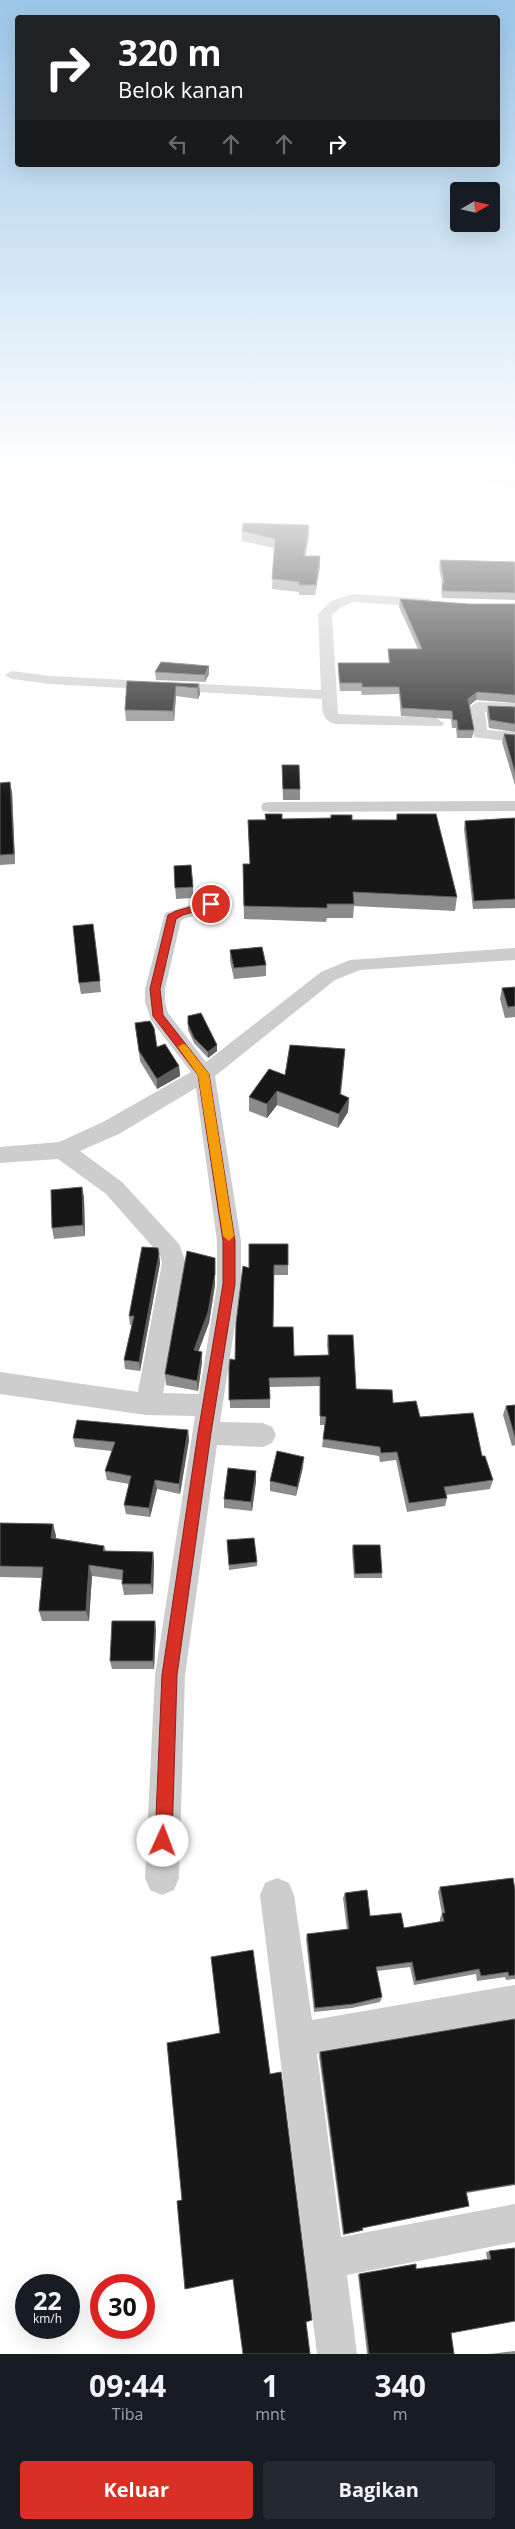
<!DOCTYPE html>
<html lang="id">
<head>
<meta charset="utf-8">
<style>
	body { margin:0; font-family:"Open Sans",sans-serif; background:#242831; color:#f1f3f6; height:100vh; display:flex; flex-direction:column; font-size:19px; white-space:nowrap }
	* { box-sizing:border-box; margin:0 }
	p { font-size:16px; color:#9ea1a6 }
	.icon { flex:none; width:28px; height:28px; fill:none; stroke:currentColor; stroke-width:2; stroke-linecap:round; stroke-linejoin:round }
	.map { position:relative; height:2354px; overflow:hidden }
	.sheet { display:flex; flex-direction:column; background:#171b24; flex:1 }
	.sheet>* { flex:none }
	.hud { position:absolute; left:15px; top:15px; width:485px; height:152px; border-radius:5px; box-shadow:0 5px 20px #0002; background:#202124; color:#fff; overflow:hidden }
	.needle { width:32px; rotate:81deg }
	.buttons { position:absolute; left:450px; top:182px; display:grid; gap:10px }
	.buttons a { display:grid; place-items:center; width:50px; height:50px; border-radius:5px; background:#171b24; box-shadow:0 5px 20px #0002; font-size:25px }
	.speed { position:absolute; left:15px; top:2274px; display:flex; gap:10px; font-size:25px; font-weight:700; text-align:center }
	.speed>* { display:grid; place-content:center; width:65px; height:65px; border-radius:50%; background:#171b24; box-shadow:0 5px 20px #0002; line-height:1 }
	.speed small { font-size:12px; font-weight:400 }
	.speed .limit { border:8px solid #d22; background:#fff; color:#111 }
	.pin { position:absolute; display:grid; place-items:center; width:42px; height:42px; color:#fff; margin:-21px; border:2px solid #fff; border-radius:50%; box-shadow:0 1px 5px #0007 }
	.me { position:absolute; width:55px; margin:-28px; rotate:2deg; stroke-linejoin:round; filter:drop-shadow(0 0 4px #0008) }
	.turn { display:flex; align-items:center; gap:18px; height:105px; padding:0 20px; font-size:22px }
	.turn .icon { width:65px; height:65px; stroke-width:2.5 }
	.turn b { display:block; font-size:35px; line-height:42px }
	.lanes { display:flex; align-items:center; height:48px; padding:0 20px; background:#0003; justify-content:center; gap:25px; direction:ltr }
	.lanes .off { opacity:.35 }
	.eta { display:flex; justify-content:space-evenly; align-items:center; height:85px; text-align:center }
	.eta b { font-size:30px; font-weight:700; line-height:35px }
	.action { display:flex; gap:10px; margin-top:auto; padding:10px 20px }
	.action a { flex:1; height:58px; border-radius:5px; background:#d93025; color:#fff; font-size:20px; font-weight:700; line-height:58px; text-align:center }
	.action a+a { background:#242831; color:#f1f3f6 }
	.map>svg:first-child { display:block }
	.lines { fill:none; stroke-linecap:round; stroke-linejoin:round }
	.minor { fill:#cdcdcd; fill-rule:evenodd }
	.wall { fill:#8b8b8b }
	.shaded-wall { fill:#5d5d5d }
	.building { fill:#171717; stroke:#5d5d5d }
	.route { fill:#d93025; stroke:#8d1f18 }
	.slow { fill:#f59e0b }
</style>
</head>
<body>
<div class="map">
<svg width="515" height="2354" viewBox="0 0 515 2354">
	<rect width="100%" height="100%" fill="#fff"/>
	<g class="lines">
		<g class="minor">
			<polygon points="494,477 515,477 515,485 490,484 488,481"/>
			<path d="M353,594L429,599L436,603L429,607L354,602L341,607L332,615L338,714L436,718L444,723L442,726L335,724C322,720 322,711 322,699L50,684L12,679L5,675L12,671L50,676L321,690L318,614L331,601Z"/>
			<polygon points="477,702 515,703 515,713 485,712 487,730 515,732 515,742 474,737 469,707"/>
			<polygon points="515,801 515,811 269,812 263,811 261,807 263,803 269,802"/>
			<path d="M211,898L217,900L220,904L217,908L181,920L165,989V1002L168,1013L206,1062L321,972L350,960L515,948V960L360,970L335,980L215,1076L241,1241V1285L220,1422L263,1423L272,1427L276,1435L272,1443L263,1447L217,1445L185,1675L179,1878L174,1890L162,1895L150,1890L145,1878L155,1675L195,1416L146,1415L0,1394V1372L138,1392L162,1263L160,1255L106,1194L58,1159L0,1163V1147L59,1142L103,1122L191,1072L151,1020L145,1002V989L165,913ZM196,1088L217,1241V1285L199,1394L163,1393L186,1263L179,1244L122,1182L80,1151L119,1134Z"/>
			<polygon points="277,1878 289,1883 294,1895 312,2020 515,1985 515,2021 317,2054 341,2237 515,2204 515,2242 347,2275 357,2354 317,2354 260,1895 265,1883"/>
		</g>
	</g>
	<g class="wall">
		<polygon points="242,531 309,535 305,556 320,556 320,566 315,595 299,595 299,592 272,589 274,548 242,541"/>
		<polygon points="440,560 515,562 515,600 442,598 441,591 442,583 439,568"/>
		<polygon points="400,599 469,604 515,604 515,703 476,700 469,706 474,730 472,738 457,738 456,728 452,728 451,719 401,716 399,694 362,695 361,691 340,691 338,671 338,663 389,663 388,657 388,649 418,649 399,607"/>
		<polygon points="155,672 209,674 205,682 156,680"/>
		<polygon points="127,681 199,684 200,694 198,699 176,696 174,721 126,721 125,710"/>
		<polygon points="488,706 515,707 515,732 489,728 487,714"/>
		<polygon points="504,734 515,735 515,785 502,742"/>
		<polygon points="282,765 300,789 300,800 283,800"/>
		<polygon points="0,783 12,792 15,864 0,865"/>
		<polygon points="397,814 457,897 455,911 354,906 353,918 327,918 326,922 244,919 243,864 250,864 248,820 282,819 396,820"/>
		<polygon points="515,818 515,908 473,909 464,829 465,821"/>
		<polygon points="174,866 193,887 193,898 176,899"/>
		<polygon points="93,924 101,992 81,994 79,983"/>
		<polygon points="230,950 266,965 266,976 234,979 230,961"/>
		<polygon points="515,987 515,1017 505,1018 500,999 502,988"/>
		<polygon points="188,1016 217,1045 217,1051 208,1058 194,1043 188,1030"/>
		<polygon points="135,1023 157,1047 179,1066 180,1076 157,1089 140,1061"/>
		<polygon points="344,1064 341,1095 349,1098 348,1112 338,1128 277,1105 267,1118 249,1111 249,1097 285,1075"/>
		<polygon points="82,1187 84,1198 85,1236 54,1239 52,1228"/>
		<polygon points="249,1244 288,1265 288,1275 274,1275 273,1327 294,1356 328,1355 327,1344 328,1335 356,1389 393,1403 420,1417 482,1456 493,1480 490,1489 446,1495 447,1498 445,1506 407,1512 396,1460 380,1462 379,1456 322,1447 325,1425 320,1425 320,1386 270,1387 270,1408 230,1408 229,1367 235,1360 249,1268"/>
		<polygon points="159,1254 160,1263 140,1371 125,1369 124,1360 132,1325 130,1325 129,1316"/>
		<polygon points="215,1269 215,1285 209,1323 198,1351 202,1352 202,1362 198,1391 166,1385 165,1374"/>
		<polygon points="515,1405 515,1445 512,1446 503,1415 506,1406"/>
		<polygon points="188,1430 189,1440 180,1494 157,1489 150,1517 126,1514 124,1505 129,1484 107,1480 105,1471 112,1451 75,1447 73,1438"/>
		<polygon points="303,1467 296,1496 270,1491 270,1481"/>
		<polygon points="256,1481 252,1511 224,1508 224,1499"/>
		<polygon points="0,1523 53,1524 56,1536 56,1538 104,1546 106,1551 153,1552 154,1562 153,1594 124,1595 122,1584 122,1580 92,1576 89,1621 42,1621 39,1611 42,1578 0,1577"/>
		<polygon points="227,1540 257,1562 257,1566 229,1570"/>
		<polygon points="353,1545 382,1573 382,1578 354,1578 352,1550"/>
		<polygon points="156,1629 154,1669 112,1669 110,1661"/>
		<polygon points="440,1887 515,1890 515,1979 506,1980 505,1977 477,1981 476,1974 414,1985 410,1967 377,1971 382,1997 380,2002 352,2008 314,2012 306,1939 307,1934 347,1930 343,1898 345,1893 370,1916 404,1928 440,1922 440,1918 442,1914 438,1892"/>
		<polygon points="515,2019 515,2185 467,2193 469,2206 465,2207 362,2228 363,2230 361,2231 343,2235 319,2056 320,2052"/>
		<polygon points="515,2248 451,2333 454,2354 367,2354 358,2275 416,2264 416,2269 487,2259 486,2252"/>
		<polygon points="515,2351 515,2354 490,2354"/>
	</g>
	<g class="shaded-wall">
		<polygon points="309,525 309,535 304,565 304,556"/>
		<polygon points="320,556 320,566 315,595 316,585"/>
		<polygon points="209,666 209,674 205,682 205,675"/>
		<polygon points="199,684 200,694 198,699 197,688"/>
		<polygon points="176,686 176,696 174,721 173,711"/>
		<polygon points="477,692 476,700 467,707 468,699"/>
		<polygon points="10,782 12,792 15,864 14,854"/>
		<polygon points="217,1045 217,1051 208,1058 208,1052"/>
		<polygon points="179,1066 180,1076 157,1089 157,1079"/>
		<polygon points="277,1091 277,1105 267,1118 267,1104"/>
		<polygon points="349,1098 348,1112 338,1128 339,1114"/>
		<polygon points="82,1187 84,1198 85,1236 83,1225"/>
		<polygon points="159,1254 160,1263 140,1371 139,1362"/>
		<polygon points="215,1258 215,1285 209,1323 195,1361 194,1350"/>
		<polygon points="202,1352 202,1362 198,1391 197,1381"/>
		<polygon points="188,1430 189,1440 180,1494 179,1484"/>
		<polygon points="304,1457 303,1467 296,1496 297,1487"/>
		<polygon points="256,1471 256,1481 252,1511 251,1502"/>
		<polygon points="155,1480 157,1489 150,1517 149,1508"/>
		<polygon points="53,1524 56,1536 54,1549 51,1538"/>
		<polygon points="153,1552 154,1562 153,1594 151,1584"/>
		<polygon points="89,1565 92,1576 89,1621 86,1611"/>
		<polygon points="155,1621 156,1629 154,1669 153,1661"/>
	</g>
	<g class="building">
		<polygon points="243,523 309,525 304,556 320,556 316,585 299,585 299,582 272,579 275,539 242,531"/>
		<polygon points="440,560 515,562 515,593 443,591 442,583 444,583"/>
		<polygon points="400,599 469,604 515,604 515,695 477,692 468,699 474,730 458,730 457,720 453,720 452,711 402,708 399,687 362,687 362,683 340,683 338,663 390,663 388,649 422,649"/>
		<polygon points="161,662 209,666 205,675 155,672"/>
		<polygon points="127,681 199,684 197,688 176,686 173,711 125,710"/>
		<polygon points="488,706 515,707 515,724 490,720"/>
		<polygon points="504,734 515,735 515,772"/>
		<polygon points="282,765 299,765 300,789 283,789"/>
		<polygon points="10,782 14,854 0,855 0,783"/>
		<polygon points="265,814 282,814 282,819 331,818 331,815 352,815 352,820 397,820 397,814 436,814 457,897 353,892 354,904 327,904 327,908 244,906 243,864 250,864 248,820 266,820"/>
		<polygon points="515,818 515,899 474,901 465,821"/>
		<polygon points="191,865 193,887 175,888 174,866"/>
		<polygon points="93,924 100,981 79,983 73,926"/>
		<polygon points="262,947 266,965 234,968 230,950"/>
		<polygon points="515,987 515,1006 508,1007 502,988"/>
		<polygon points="201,1013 217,1045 208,1052 194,1038 188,1024 188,1016"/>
		<polygon points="150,1021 154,1028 157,1047 165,1044 179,1066 157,1079 139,1051 135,1023"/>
		<polygon points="290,1045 345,1049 340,1094 349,1098 339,1114 277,1091 267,1104 249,1097 269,1069 285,1075"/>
		<polygon points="82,1187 83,1225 52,1228 51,1190"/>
		<polygon points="249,1244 288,1244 288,1265 274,1265 273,1327 293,1327 294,1356 329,1355 328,1335 353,1335 356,1389 392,1390 393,1403 416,1401 420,1417 473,1413 482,1456 485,1456 493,1480 444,1487 447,1498 409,1503 397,1452 381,1453 380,1447 323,1439 326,1417 320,1416 320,1377 269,1378 270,1399 229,1400 229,1367 230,1359 235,1360 236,1323 243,1266 249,1268"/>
		<polygon points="142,1247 158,1248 159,1254 139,1362 124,1360 134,1316 129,1316"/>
		<polygon points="187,1251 215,1258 215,1274 208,1312 194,1350 202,1352 197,1381 165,1374"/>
		<polygon points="515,1405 515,1437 506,1406"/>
		<polygon points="77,1420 188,1430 179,1484 155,1480 149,1508 124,1505 131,1476 105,1471 115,1442 73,1438"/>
		<polygon points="277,1451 304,1457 297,1487 270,1481"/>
		<polygon points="228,1468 256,1471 251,1502 224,1499"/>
		<polygon points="0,1523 53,1524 51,1538 104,1546 103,1551 153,1552 151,1584 122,1584 123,1570 89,1565 86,1611 39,1611 43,1567 0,1566"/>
		<polygon points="254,1538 257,1562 229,1565 227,1540"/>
		<polygon points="353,1545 380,1545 382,1573 355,1574"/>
		<polygon points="112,1621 155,1621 153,1661 110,1661"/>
		<polygon points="513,1878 515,1890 515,1975 509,1976 508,1972 481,1976 479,1969 416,1981 412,1962 376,1967 382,1997 353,2004 315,2008 307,1934 349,1929 345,1893 367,1890 370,1916 401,1913 404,1928 444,1921 442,1913 445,1913 440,1887"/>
		<polygon points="253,1950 270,2074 281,2072 312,2320 306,2322 310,2354 243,2354 233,2279 185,2289 177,2201 182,2200 167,2043 220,2033 211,1957"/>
		<polygon points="515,2019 515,2184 466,2192 469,2206 362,2228 363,2230 344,2234 320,2052"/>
		<polygon points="515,2248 515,2321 451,2333 454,2354 369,2354 359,2274 416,2264 416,2269 491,2259 489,2251"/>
	</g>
	<linearGradient id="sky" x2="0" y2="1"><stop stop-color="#9cc6e8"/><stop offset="0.59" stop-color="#fff"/><stop offset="1" stop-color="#fff" stop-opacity="0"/></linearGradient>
	<rect width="515" height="798" fill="url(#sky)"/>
	<polygon class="route" points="211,901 214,902 214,906 183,915 176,919 160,989 163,1015 209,1074 235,1241 235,1284 211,1433 177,1675 172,1841 169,1847 163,1849 158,1847 155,1841 162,1675 198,1433 223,1284 223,1241 198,1075 153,1016 150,989 168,915 176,911"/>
	<polygon class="slow" points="183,1044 186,1045 209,1074 234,1236 229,1241 223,1236 198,1075 178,1047"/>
</svg>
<div class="buttons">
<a><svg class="needle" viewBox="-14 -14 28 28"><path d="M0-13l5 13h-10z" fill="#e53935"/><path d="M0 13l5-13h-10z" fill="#9ea1a6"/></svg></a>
</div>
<div class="speed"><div>22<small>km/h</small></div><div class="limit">30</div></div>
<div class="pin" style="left:211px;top:904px;background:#d93025"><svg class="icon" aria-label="arrive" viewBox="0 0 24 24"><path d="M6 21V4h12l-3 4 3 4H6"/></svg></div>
<svg class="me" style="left:163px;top:1841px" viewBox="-20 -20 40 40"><circle r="19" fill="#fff"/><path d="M0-13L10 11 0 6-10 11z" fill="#d93025"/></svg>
<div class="hud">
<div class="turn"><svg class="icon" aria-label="right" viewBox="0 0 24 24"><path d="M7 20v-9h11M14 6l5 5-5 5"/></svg><div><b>320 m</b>Belok kanan</div></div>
<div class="lanes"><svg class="icon off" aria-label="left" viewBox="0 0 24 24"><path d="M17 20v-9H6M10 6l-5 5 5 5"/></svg><svg class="icon off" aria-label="ahead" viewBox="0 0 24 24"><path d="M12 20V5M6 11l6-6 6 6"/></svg><svg class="icon off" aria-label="ahead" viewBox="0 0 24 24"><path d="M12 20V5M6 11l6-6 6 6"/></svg><svg class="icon" aria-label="right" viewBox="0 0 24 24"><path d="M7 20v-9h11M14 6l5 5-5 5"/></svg></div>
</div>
</div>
<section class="sheet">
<div class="eta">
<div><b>09:44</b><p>Tiba</p></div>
<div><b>1</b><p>mnt</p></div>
<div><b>340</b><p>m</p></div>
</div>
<div class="action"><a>Keluar</a><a>Bagikan</a></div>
</section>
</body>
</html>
